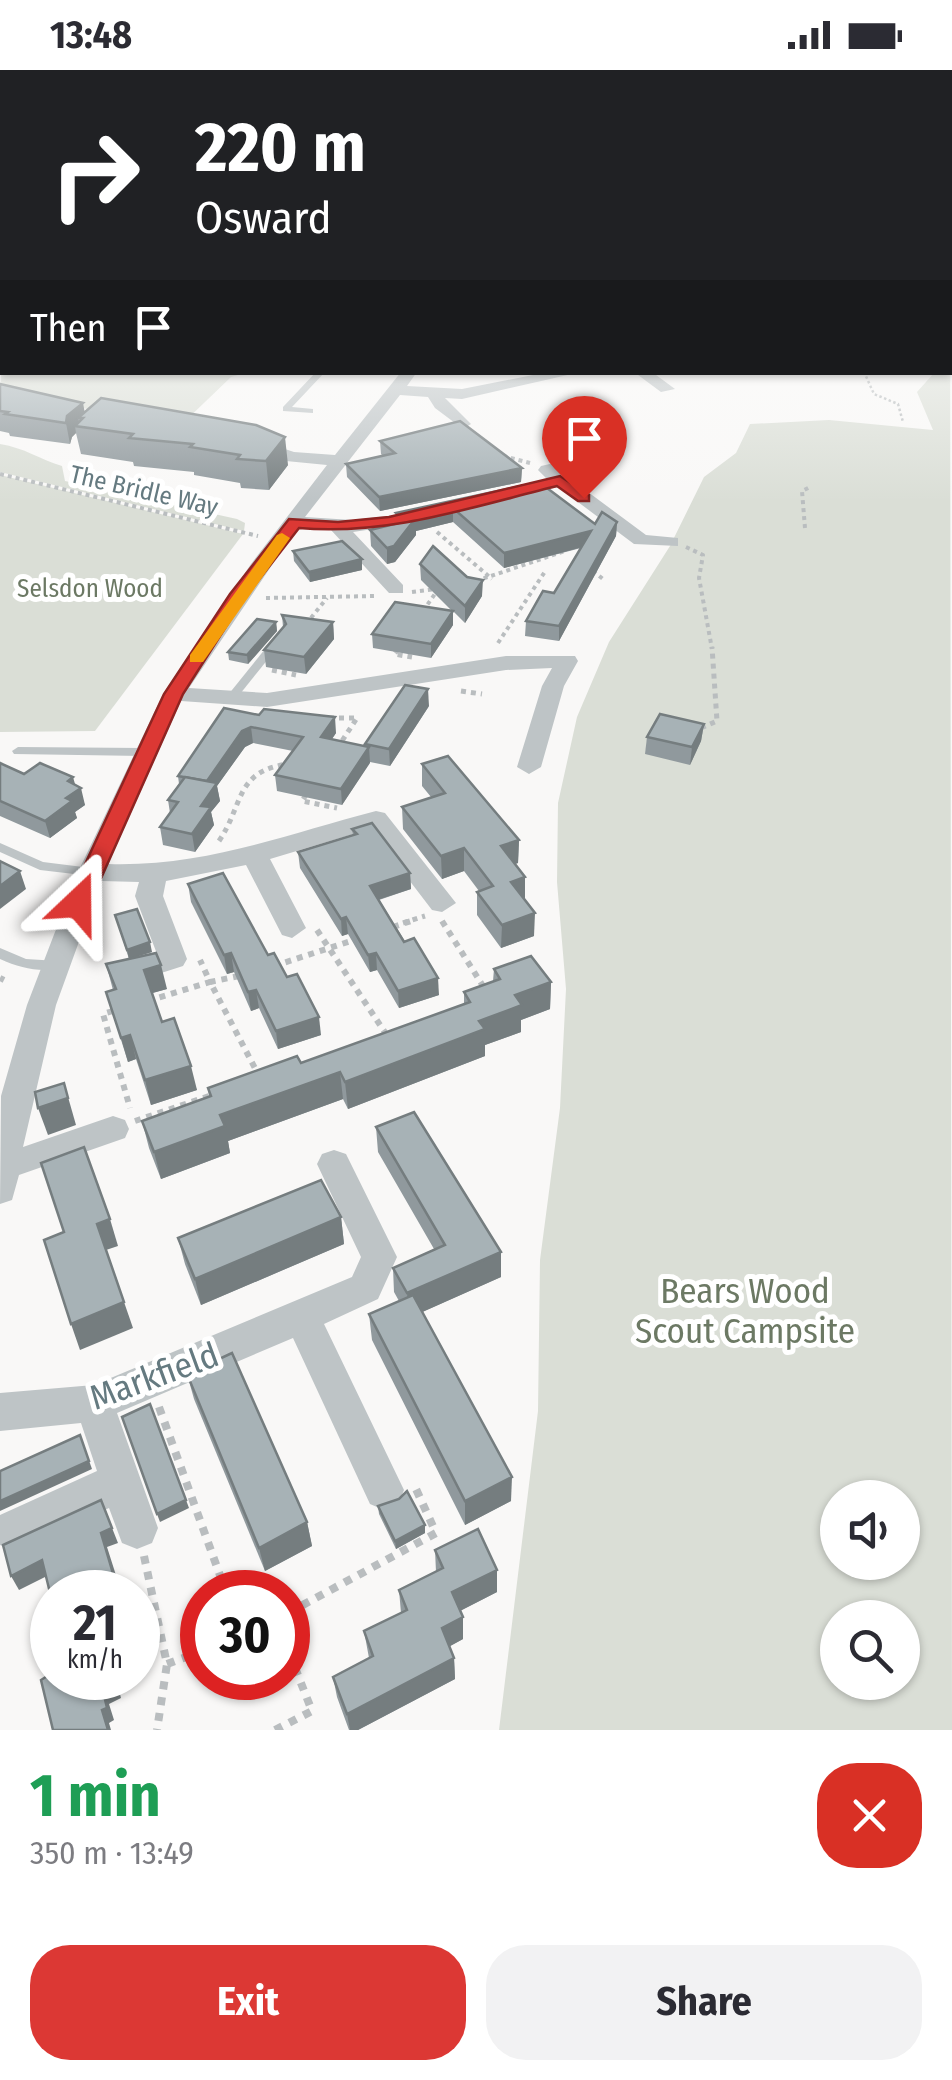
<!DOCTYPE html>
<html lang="en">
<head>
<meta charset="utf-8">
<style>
	body { margin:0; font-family:"Fira Sans Condensed",sans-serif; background:#f2f2f3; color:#2b2b33; height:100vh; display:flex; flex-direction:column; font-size:38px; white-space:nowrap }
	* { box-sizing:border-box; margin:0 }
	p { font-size:32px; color:#7c7c81 }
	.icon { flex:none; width:55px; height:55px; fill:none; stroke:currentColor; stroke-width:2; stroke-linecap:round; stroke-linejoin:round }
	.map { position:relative; height:1660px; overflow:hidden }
	.panel { display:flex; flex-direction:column; background:#fff; flex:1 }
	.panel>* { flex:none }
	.guide { position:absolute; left:0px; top:0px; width:952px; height:305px; box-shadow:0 2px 8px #0004; background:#202124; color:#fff; overflow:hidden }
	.fabs { position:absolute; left:820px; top:1410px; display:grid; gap:20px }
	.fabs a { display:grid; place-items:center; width:100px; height:100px; border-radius:50%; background:#fff; box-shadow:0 2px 8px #0004; font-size:50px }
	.speed { position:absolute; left:30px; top:1500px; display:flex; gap:20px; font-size:50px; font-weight:700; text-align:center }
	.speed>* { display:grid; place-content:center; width:130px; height:130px; border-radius:50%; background:#fff; box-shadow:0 2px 8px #0004; line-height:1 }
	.speed small { font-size:25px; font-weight:400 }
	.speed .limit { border:15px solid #d22; background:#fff; color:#111 }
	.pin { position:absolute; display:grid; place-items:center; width:85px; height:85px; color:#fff; margin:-102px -42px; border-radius:50% 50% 50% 0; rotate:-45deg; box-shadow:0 0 10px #0007 }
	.pin .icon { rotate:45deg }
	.me { position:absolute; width:110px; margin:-55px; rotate:23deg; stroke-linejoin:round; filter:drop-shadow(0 0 8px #0008) }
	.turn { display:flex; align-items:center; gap:35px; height:210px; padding:0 30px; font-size:45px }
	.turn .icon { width:130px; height:130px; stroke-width:2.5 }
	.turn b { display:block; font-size:70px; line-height:85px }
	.then { display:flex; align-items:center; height:95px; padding:0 30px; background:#0003; gap:20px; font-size:38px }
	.round { display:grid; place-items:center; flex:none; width:105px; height:105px; border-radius:40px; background:#f2f2f3 }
	.summary { display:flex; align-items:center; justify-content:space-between; height:170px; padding:0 30px }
	h1 { font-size:60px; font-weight:700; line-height:75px; color:#1e9e55 }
	.button { display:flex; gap:20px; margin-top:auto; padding:20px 30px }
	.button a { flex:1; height:115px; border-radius:40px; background:#dc3834; color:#fff; font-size:40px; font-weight:700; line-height:115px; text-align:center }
	.button a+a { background:#f2f2f3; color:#2b2b33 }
	.status { display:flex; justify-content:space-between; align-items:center; height:70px; padding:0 50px; background:#fff; direction:ltr }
	.status svg { height:28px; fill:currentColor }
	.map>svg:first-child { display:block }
	.green { fill:#daded6; fill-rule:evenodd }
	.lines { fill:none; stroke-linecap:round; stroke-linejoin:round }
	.path-far4 { stroke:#b9bdbf; stroke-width:2.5; stroke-dasharray:2.5 2.5; stroke-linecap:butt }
	.path-far3 { stroke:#b9bdbf; stroke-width:4; stroke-dasharray:4 4; stroke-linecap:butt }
	.path-far2 { stroke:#b9bdbf; stroke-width:5; stroke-dasharray:5 5; stroke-linecap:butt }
	.path-far1 { stroke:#b9bdbf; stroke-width:6; stroke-dasharray:6 6; stroke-linecap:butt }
	.path { stroke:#b9bdbf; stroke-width:8; stroke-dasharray:8 8; stroke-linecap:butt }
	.service { fill:#bec4c6; fill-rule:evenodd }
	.minor { fill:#bec4c6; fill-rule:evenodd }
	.wall { fill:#90999d }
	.shaded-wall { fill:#757d7f }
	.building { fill:#a7b2b6; stroke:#757d7f; stroke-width:2.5 }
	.route { fill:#dc3834; stroke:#8f2422; stroke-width:2.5 }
	.slow { fill:#f59e0b }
	.labels { text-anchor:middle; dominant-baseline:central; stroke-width:10; stroke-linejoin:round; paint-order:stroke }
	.far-street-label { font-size:25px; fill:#657a80; stroke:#fff }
	.far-park-label { font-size:25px; fill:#6c7964; stroke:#fff }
	.near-park-label { font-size:35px; fill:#6c7964; stroke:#fff }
	.near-street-label { font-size:35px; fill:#657a80; stroke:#fff }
</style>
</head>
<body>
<div class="status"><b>13:48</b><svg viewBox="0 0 49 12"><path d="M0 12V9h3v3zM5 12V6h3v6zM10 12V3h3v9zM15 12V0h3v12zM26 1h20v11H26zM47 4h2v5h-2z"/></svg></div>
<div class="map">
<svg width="952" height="1660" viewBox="0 0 952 1660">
	<rect width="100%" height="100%" fill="#f9f8f7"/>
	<g class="green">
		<path d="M950,199L952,1660H499L538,1341L540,1190L560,1038L566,919L557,812L558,733L577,647L609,572L670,476L704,407L736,383L750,354L829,350L933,360L917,322L934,303L950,302ZM838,1428H902V1492H838ZM838,1548H902V1612H838Z"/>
		<polygon points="2,289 2,302 245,303 231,307 180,356 0,323"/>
		<path d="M0,374C25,378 39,389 62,396L65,411L237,449L245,453L244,461L0,402Z"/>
		<polygon points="0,405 243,464 95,661 0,662"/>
	</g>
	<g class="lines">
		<polyline class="path-far4" points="864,302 874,324 898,334 903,352"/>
		<g class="path-far3">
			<polyline points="503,386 530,393"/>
			<polyline points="0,404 258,466"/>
			<polyline points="805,458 802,421 810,417"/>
			<polyline points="437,462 492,509"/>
			<polyline points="686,477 703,485 699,508 712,579"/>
			<polyline points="593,501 603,509"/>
			<polyline points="476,511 565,481"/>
			<polyline points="412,522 436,519"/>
			<polyline points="266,528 375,526"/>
			<polyline points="423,541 437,521"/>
			<polyline points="306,554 327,528"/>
			<polyline points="498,573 546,500"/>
		</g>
		<g class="path-far2">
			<polyline points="398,579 394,584 412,587"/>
			<polyline points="272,600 296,605"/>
			<polyline points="461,621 482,624"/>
			<polyline points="329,648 357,648 340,674"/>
			<polyline points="701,658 717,651 712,577"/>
			<polyline points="306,725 302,731 337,738"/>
			<path d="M219,771C244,734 235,701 288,694"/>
			<polyline points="403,853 425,846"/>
		</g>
		<g class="path-far1">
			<polyline points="442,851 483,916"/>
			<polyline points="393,857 411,851"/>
			<polyline points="317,860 386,964"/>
			<polyline points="274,896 354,870"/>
			<polyline points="239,906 210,912 258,1004"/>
			<polyline points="0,908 4,910"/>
			<polyline points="148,931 210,912 200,890"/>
			<polyline points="113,941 103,944 130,1038"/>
			<polyline points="135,1051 215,1024"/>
		</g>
		<g class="path">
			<polyline points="159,1337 226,1522"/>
			<polyline points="144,1486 167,1594 157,1660"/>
			<polyline points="288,1543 436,1463 416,1419"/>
			<polyline points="167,1594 202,1581"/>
			<polyline points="275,1660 312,1641 288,1580"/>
		</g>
		<g class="service">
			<polygon points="316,302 325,302 292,337 313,339 313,343 283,341 283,337"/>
			<polygon points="277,568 282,571 281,573 236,629 228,629 228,625 273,569"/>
			<polygon points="18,677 143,678 149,682 143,686 14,684 12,681"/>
			<polygon points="0,773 43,792 91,798 98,802 91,806 40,800 0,782"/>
			<path d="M0,878L26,889L58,891L60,895L58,899C37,902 20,898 0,889Z"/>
		</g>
		<g class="minor">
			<rect x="0" y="219" width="2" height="8"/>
			<path d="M401,302H417L407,316L462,319L548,302H581L462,329L445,328L471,354L463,359L435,338L428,327L400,325L305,447L352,450L440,440L442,444L433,450L353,462L403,515V523H389L331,460L297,458L189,618L267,623L506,586H575L578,591L564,616L541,697L529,704L517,697L542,616L552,598L506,600L267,637L181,631L108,794C205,797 283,765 376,741L385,743L456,833L442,842L432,840L370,759L270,789L306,858L292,868L282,865L246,795L166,811L163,826L187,889L183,896L127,914L117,911L112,904L117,897L157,884L135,826L139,812L101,811L56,935L23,1077L113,1046L125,1050L129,1059L125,1068L19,1105L12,1130L0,1134L1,1026L27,935L78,802L163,624L251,494L327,395L286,391L243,373L252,368L294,382L335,385Z"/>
			<polygon points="634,302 652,302 675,319 661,322"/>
			<polygon points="612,380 621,385 618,389 561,402 646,465 678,468 678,476 634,474 558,417 508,429 499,424 547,409 538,400 541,396"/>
			<polygon points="334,1080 346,1084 397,1187 378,1229 324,1254 404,1420 398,1434 384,1440 370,1434 293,1268 117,1343 158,1458 152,1473 137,1479 122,1473 109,1438 15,1481 0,1475 0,1445 97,1401 81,1353 0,1361 0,1323 94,1315 352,1207 361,1187 317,1094 322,1084"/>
		</g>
	</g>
	<g class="wall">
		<polygon points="0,314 85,342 288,395 269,420 241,418 240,413 194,405 194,402 134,396 133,392 81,384 76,363 72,367 70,374 10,366 9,363 0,361"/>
		<polygon points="380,371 522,398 521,412 380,441 347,407 346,394 383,386 381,384"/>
		<polygon points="539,412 595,454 617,452 616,466 559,571 525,566 526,551 554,523 581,478 504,498 453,452 416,461 416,465 395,492 387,494 371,476 370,460 397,454 396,443"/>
		<polygon points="293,481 362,500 310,512 294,491"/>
		<polygon points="420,494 482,526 465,553 453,541 453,555 431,588 373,578 372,564 452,541 421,510"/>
		<polygon points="282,545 333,552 334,569 306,604 266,597 264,580 283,557"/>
		<polygon points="276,552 277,561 248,594 229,590 228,582"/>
		<polygon points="429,636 390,696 370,692 342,735 277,721 275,705 293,681 253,673 245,677 217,716 220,731 211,742 214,755 195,782 163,775 160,757 170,743 168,730 179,714 178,706 224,638 336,663 332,669 365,676 365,674"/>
		<polygon points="704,654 701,671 690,695 645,684 647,667"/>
		<polygon points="0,693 24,704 76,716 85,735 75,742 77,748 50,768 0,746"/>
		<polygon points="422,694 519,770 518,793 515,794 534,866 501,878 477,845 477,822 479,821 464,801 442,809 403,759 402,737 431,727 422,716"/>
		<polygon points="352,759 410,803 411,819 379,830 439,925 399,938 377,900 370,902 348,864 342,866 300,798 298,782 353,765"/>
		<polygon points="188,814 268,885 287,907 321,965 278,979 259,938 251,941 234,902 227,904 191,832"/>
		<polygon points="115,845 152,882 131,888 167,919 152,923 162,952 197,1020 151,1035 136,989 128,992 106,922 113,920 106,894 129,889"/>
		<polygon points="494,899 551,912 550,939 521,950 521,962 485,975 485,986 348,1039 343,1029 228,1071 230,1083 161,1109 149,1078 142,1051 209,1027 208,1018 301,993 464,934 464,922 493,911"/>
		<polygon points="376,1057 501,1207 422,1242 511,1431 465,1455 372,1270 369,1244 399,1231 394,1222 393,1198 434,1179 378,1082"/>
		<polygon points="341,1147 344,1174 201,1235 185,1194 178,1168"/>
		<polygon points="187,1304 307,1452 312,1476 265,1501 194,1329"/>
		<polygon points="378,1436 425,1463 396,1479 379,1444"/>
		<polygon points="435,1480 497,1500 497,1522 460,1541 463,1569 450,1576 454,1588 455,1609 358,1660 349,1660 337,1627 333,1607 369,1588 364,1561 401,1543 399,1520 436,1502"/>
	</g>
	<g class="shaded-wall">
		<polygon points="83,333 87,354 83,348 78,348 80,356 75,356 76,363 72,367 70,374 66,353 67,346"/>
		<polygon points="285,367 288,395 269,420 266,391"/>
		<polygon points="522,398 521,412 380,441 379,427"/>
		<polygon points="453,438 453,452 416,461 416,465 395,492 387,494 387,478 404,463 404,450"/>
		<polygon points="617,452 616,466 559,571 559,556"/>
		<polygon points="591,461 590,475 504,498 504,483"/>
		<polygon points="362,489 362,500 310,512 309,502"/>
		<polygon points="483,510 482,526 465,553 465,536"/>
		<polygon points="453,541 453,555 431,588 431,574"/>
		<polygon points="276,552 277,561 248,594 247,585"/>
		<polygon points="333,552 334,569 306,604 304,587"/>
		<polygon points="428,619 429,636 390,696 389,679"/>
		<polygon points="335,647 336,663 322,683 321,667"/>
		<polygon points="704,654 701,671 690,695 692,677"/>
		<polygon points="251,657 253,673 245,677 217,716 220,731 211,742 214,755 195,782 192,764 206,711 242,661"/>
		<polygon points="369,677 370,693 342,735 341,719"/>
		<polygon points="73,707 77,721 81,718 85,735 75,742 77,748 50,768 45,751 68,711"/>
		<polygon points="519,770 518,793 500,799 501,776"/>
		<polygon points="464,778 464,801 442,809 441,786"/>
		<polygon points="20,801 26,819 0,839 0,816"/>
		<polygon points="410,803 411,819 371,832 370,816"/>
		<polygon points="525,807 525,830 511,812"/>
		<polygon points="535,843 534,866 501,878 502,855"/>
		<polygon points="346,847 348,864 342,866 341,849"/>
		<polygon points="150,872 152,882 129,889 127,880"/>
		<polygon points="231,883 234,902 227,904 224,885"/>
		<polygon points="376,883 377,900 370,902 368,885"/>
		<polygon points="161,895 167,919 149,924 144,900"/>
		<polygon points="438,908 439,925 399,938 398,921"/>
		<polygon points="551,912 550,939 521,950 521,962 485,975 485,986 348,1039 345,1012 479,951 515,925"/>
		<polygon points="256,920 259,938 251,941 248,922"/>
		<polygon points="319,947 321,965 278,979 276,961"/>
		<polygon points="130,965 136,989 128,992 121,968"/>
		<polygon points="191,996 197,1020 151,1035 145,1010"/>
		<polygon points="340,1002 343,1029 228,1071 230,1083 161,1109 154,1082 220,1045"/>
		<polygon points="64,1013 76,1055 48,1065 38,1038"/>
		<polygon points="341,1147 344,1174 201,1235 195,1209"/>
		<polygon points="110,1149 118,1176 106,1180 97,1154"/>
		<polygon points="501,1182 501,1207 409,1248 407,1223"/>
		<polygon points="124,1232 133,1258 80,1280 71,1254"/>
		<polygon points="80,1365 92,1399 0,1441 0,1431"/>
		<polygon points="512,1407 511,1431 465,1455 465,1431"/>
		<polygon points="101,1430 118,1473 107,1477 121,1521 117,1522 106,1522 103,1512"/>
		<polygon points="186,1430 189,1438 160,1452 157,1444"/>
		<polygon points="307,1452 312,1476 265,1501 259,1478"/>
		<polygon points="425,1455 425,1463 396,1479 395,1471"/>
		<polygon points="42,1490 49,1505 19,1520 11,1506"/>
		<polygon points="497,1500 497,1522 452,1545 452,1522"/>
		<polygon points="463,1547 463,1569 443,1580 442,1558"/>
		<polygon points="454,1588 455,1609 358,1660 350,1660 347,1644"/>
		<polygon points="113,1608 116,1608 121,1628 109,1634 114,1650 109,1653 111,1660 108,1660 102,1640 103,1621"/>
	</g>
	<g class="building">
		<polygon points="0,314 83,333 67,346 66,353 5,344 8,342 0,341"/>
		<polygon points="101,328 256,355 285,367 266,391 237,389 240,385 190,377 193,374 129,368 133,364 75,356 83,348 78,348"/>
		<polygon points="460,351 522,398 379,427 346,394 395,383 380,371"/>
		<polygon points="539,412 595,454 602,442 617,452 559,556 526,551 543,521 554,523 591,461 504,483 453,438 404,450 396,443"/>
		<polygon points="415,449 394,476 387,478 370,460"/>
		<polygon points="342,471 362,489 309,502 293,481"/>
		<polygon points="433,476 467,507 483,510 465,536 420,494"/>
		<polygon points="395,532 453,541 431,574 372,564"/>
		<polygon points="282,545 333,552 304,587 264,580 286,554"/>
		<polygon points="257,549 276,552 247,585 228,582"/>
		<polygon points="405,615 428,619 389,679 365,674"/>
		<polygon points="224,638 259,645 264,639 335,647 321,667 369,677 341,719 275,705 303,667 251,657 242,661 207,711 178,706"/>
		<polygon points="660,644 704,654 692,677 647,667"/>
		<polygon points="448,686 519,770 501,776 525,807 511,812 535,843 502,855 477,822 493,816 464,778 441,786 402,737 445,723 422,694"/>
		<polygon points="0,693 24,704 40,693 73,707 68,711 81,718 66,728 72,731 45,751 0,731"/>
		<polygon points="185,707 217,713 201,736 211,737 192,764 160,757 178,732 168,730"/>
		<polygon points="372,753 410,803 370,816 404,872 414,868 438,908 398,921 376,883 368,885 346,847 341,849 298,782 357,764 352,759"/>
		<polygon points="0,791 20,801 0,816"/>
		<polygon points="223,803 268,885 274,883 287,907 297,904 319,947 276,961 256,920 248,922 231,883 224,885 188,814"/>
		<polygon points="137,839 150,872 127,880 115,845"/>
		<polygon points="156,883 161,895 144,900 162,952 174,948 191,996 145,1010 130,965 121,968 106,922 116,919 106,894"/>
		<polygon points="531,886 551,912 515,925 522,935 479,951 485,959 345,1012 340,1002 220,1045 225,1056 154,1082 142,1051 211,1026 208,1018 297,986 301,993 470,932 464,922 500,909 494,899"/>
		<polygon points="64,1013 68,1028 38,1038 35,1022"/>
		<polygon points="414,1042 501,1182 407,1223 393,1198 445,1175 376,1057"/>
		<polygon points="84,1077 110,1149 97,1154 124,1232 71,1254 44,1170 64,1162 41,1093"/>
		<polygon points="321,1110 341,1147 195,1209 178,1168"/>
		<polygon points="413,1225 512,1407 465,1431 369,1244"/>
		<polygon points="232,1283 307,1452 259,1478 187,1304"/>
		<polygon points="150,1334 186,1430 157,1444 122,1347"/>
		<polygon points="80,1365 89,1391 0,1431 0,1401"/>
		<polygon points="407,1421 425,1455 395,1471 378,1436 399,1429"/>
		<polygon points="101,1430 112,1458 101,1463 114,1507 103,1512 106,1522 52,1522 52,1531 42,1490 11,1506 3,1475"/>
		<polygon points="478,1459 497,1500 452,1522 463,1547 442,1558 454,1588 347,1644 333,1607 373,1586 364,1561 407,1540 399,1520 443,1498 435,1480"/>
		<polygon points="52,1550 52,1590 43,1555"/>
		<polygon points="52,1603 52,1608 113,1608 114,1615 103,1621 107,1638 102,1640 108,1660 53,1660 41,1610"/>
	</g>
	<linearGradient id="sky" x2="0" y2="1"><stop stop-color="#94bbdb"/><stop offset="0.46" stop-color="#fcfcfb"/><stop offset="1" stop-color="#fcfcfb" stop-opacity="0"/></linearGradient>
	<rect width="952" height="432" fill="url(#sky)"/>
	<path class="route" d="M560,406L589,425V431H578L557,416C472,437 387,466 299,458L243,530L183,624L90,833L86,838H70L67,833L164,624L230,524L289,449L338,452L389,447Z"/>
	<polygon class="slow" points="282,463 290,468 203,592 190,592 190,585 277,465"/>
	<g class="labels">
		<g class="far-street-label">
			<text transform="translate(144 421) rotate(13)">The Bridle Way</text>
		</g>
		<g class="far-park-label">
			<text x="90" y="519">Selsdon Wood</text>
		</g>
		<g class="near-park-label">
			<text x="745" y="1221">Bears Wood<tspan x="745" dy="40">Scout Campsite</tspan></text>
		</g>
		<g class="near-street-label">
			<text transform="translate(154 1306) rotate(-20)">Markfield</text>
		</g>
	</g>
</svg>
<div class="fabs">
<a><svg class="icon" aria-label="sound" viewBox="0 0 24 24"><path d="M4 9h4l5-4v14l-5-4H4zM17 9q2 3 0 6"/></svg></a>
<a><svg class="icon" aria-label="search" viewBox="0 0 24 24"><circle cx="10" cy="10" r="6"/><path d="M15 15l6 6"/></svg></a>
</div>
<div class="speed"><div>21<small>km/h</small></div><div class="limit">30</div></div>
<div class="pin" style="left:584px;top:428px;background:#d93025"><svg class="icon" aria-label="arrive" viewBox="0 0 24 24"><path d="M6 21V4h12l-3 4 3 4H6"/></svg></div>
<svg class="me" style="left:78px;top:833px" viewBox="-20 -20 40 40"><path d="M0-17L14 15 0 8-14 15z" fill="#dc3834" stroke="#fff" stroke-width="4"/></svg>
<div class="guide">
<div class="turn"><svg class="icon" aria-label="right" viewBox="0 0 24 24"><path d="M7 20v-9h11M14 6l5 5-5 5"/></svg><div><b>220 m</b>Osward</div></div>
<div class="then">Then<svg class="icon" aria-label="arrive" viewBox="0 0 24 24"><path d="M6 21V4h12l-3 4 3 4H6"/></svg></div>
</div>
</div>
<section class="panel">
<div class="summary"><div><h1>1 min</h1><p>350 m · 13:49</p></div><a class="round" style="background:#d93025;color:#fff"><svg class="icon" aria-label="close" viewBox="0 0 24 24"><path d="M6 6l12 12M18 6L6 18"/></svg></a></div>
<div class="button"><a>Exit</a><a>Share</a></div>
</section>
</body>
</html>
